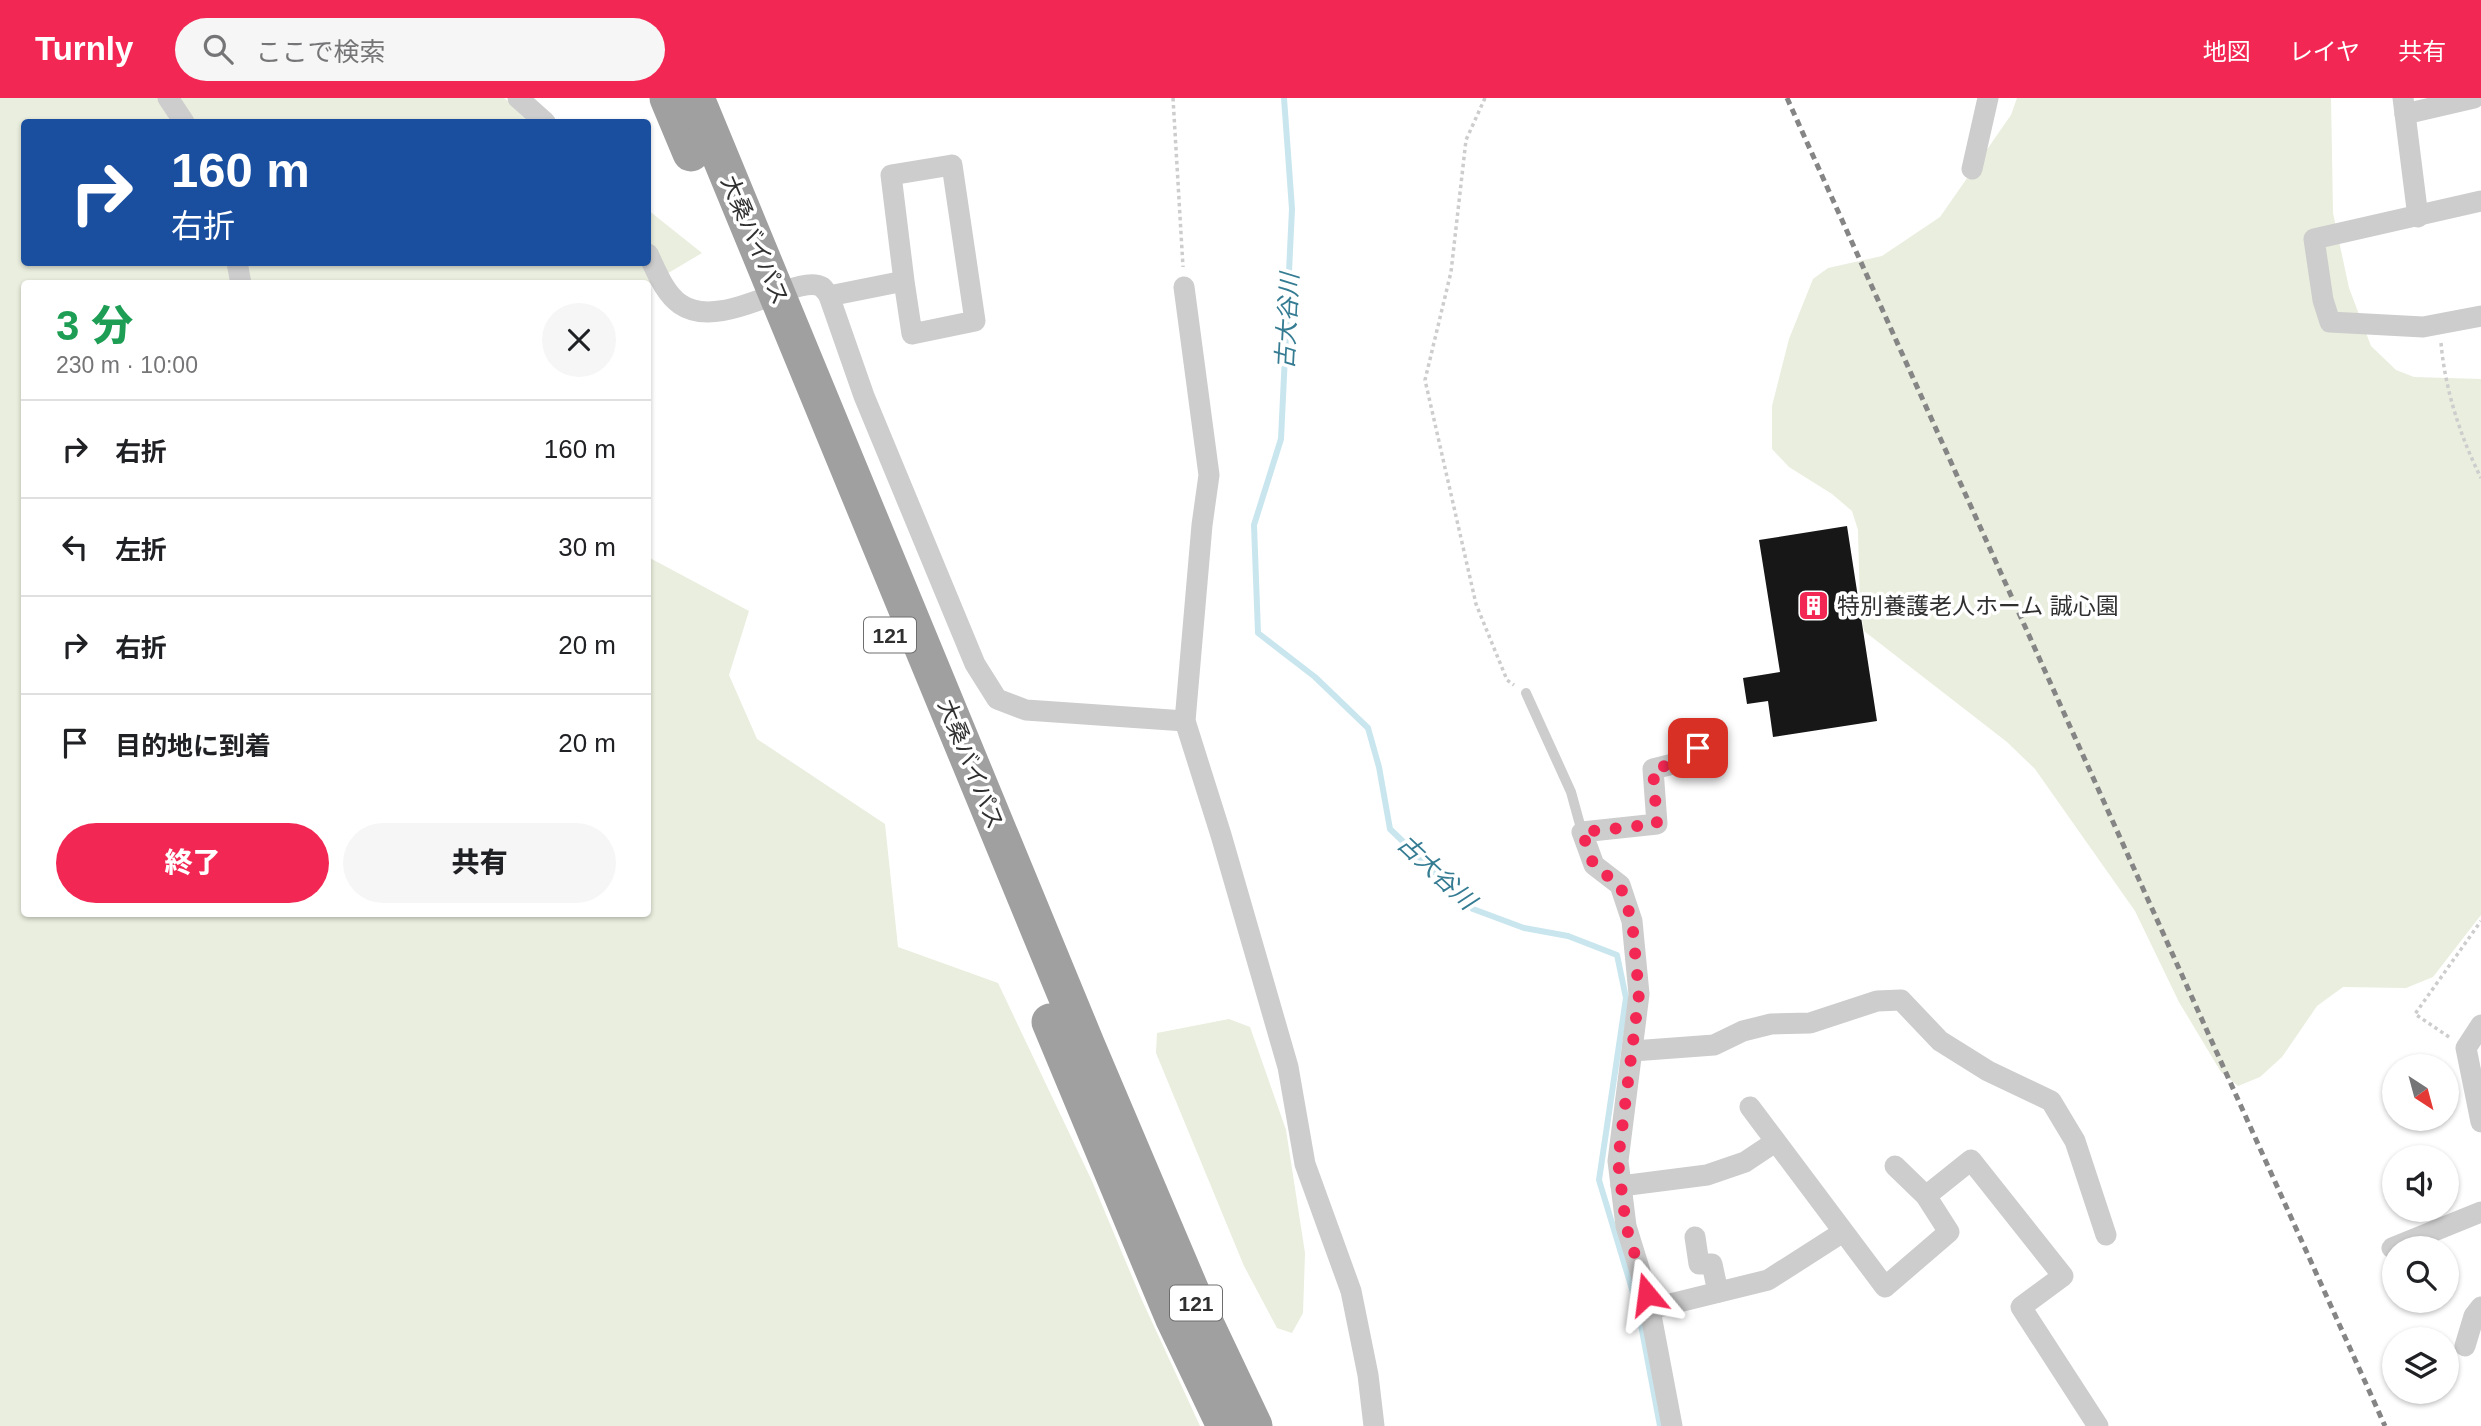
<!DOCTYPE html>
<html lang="ja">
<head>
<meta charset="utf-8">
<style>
	body { margin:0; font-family:Arial,"Noto Sans JP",sans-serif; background:#f6f6f6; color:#202124; height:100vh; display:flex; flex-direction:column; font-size:26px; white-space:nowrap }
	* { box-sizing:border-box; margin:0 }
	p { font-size:23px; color:#757577 }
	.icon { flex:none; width:38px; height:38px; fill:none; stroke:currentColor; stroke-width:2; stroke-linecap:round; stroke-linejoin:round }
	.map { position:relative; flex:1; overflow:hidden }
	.sheet { position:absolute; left:21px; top:182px; width:630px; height:637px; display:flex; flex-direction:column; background:#fff; border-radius:7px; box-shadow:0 2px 5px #0004 }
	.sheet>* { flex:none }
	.guide { position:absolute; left:21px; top:21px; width:630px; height:147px; border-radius:7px; box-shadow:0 2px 5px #0004; background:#1a4fa0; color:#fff; overflow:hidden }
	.needle { width:46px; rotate:144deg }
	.controls { position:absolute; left:2382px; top:956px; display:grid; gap:14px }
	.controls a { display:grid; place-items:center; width:77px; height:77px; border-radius:50%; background:#fff; box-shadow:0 2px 5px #0004; font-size:35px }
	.pin { position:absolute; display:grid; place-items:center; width:60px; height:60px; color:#fff; margin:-30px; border-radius:14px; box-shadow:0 4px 10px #0006 }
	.me { position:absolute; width:77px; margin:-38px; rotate:344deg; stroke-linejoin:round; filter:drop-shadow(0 0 5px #0008) }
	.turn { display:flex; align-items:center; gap:24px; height:147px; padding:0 35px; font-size:32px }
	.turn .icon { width:91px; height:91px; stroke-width:2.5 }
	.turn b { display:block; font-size:49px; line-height:60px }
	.round { display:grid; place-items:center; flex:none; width:74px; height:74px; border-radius:37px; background:#f6f6f6 }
	.overview { display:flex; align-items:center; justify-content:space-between; height:119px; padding:0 35px }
	h1 { font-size:42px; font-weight:800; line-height:52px; color:#1e9e55 }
	.cta { display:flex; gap:14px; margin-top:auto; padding:14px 35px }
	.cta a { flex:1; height:80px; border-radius:42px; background:#f32753; color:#fff; font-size:28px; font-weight:800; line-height:80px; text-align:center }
	.cta a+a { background:#f6f6f6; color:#202124 }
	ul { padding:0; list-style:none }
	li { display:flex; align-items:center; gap:21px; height:98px; padding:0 35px; border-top:2px solid #e0e0e0 }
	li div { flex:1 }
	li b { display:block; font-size:26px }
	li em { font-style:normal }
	header { display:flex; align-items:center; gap:42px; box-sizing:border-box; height:98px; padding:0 35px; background:#f32753; color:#fff }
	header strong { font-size:33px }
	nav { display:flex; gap:38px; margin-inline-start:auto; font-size:24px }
	.search { width:490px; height:63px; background:#f6f6f6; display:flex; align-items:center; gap:18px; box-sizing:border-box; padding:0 24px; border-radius:38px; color:#757577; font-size:26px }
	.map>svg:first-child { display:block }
	.green { fill:#e9eede }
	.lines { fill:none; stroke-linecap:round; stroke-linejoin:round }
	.stream { stroke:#c9e6ef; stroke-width:6 }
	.building { fill:#171717 }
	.path { stroke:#cdcdcd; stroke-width:3.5; stroke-dasharray:3.5 3.5; stroke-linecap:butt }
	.service { stroke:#cdcdcd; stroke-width:10 }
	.minor { stroke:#cdcdcd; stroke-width:21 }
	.trunk { stroke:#a0a0a0; stroke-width:37 }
	.rail { stroke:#858585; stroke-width:5; stroke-dasharray:7 5; stroke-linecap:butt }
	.route { stroke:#f32753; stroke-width:12; stroke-dasharray:0 21.6 }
	.labels { text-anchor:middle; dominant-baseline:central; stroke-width:7; stroke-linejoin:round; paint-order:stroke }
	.shield { fill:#fff; stroke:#6e6e6e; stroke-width:2 }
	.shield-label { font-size:21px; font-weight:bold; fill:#303030 }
	.street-label { font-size:23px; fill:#303030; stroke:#fff }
	.poi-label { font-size:23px; fill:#303030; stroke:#fff; text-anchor:start }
	.water-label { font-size:24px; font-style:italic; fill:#357c93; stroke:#fff }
</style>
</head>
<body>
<header>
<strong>Turnly</strong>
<div class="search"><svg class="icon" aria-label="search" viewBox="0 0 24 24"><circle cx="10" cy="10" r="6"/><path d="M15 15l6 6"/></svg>ここで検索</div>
<nav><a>地図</a><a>レイヤ</a><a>共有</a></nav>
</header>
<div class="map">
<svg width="2481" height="1328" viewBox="0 0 2481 1328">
	<rect width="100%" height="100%" fill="#fff"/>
	<g class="green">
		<polygon points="0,0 504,0 536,24 24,24 24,164 648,164 648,112 702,155 648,187 24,186 24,816 648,816 648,459 749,513 729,577 757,641 885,726 898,849 998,885 1092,1083 1141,1200 1200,1328 0,1328"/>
		<polygon points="2017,0 2331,0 2333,115 2349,190 2371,248 2396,272 2414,279 2481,281 2481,817 2433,879 2406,890 2343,889 2317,908 2282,959 2260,979 2238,988 2221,974 2179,904 2135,813 2035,671 2007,644 1864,533 1860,510 1858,432 1852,413 1832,396 1789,369 1772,351 1772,308 1789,241 1813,181 1828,170 1882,158 1940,119 2011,17"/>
		<polygon points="1229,921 1250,929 1286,1032 1305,1155 1303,1215 1292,1235 1277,1230 1244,1168 1156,955 1157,935"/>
	</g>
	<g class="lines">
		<polyline class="stream" points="1284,0 1292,111 1281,341 1254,427 1258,535 1315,579 1368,630 1379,669 1390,731 1473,811 1524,830 1568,838 1617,857 1626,900 1599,1082 1638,1211 1660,1328"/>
	</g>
	<polygon class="building" points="1847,428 1877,623 1773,639 1768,603 1747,606 1743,580 1780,574 1759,442"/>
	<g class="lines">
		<g class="path">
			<polyline points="1173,0 1183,169"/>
			<polyline points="1485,0 1466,42 1451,174 1425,282 1476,506 1507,582 1514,587"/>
			<path d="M2441,245C2445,291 2460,338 2481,380"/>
			<polyline points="2449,939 2415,916 2481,823"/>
		</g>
		<polyline class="service" points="1526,595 1571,694 1582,734"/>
		<g class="minor">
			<polyline points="168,0 184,24"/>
			<polyline points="518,0 545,24"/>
			<polyline points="2403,0 2418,119"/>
			<polyline points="2405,16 2474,0"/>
			<polyline points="1972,71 1988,0"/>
			<polyline points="2481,103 2314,141 2323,202 2330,224 2423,229 2481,218"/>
			<path d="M648,156C656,172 664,195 680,206C721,235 798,174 822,189C823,190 829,197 829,198L864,298L975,566L997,601L1026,612L1185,623"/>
			<polyline points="237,164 241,186"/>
			<polyline points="1184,189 1209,377 1202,427 1185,623 1221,737 1288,969 1305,1066 1351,1193 1368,1277 1374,1328"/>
			<polyline points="829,198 904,183 912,236 975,223 952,67 891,77 904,183"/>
			<polyline points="2481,927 2466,950 2481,1024"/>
			<polyline points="1633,953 1714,947 1743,933 1771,926 1810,925 1877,903 1901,902 1940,943 1988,973 2051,1003 2075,1043 2106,1137"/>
			<polyline points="1750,1009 1885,1189 1949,1134 1926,1098 1895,1068"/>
			<polyline points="1621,1088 1707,1077 1745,1064 1775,1044"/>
			<polyline points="1926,1098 1971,1062 2063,1178 2021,1209 2098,1328"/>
			<polyline points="1695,1139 1699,1166 1712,1166 1718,1194"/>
			<polyline points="2392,1150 2481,1114"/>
			<polyline points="1650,1211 1768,1182 1843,1134"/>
			<polyline points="2465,1248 2474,1218 2481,1209"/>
			<polyline points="1672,1328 1647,1196 1626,1128 1618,1063 1639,896 1632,823 1620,787 1594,767 1582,734 1657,726 1653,671 1681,664 1698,650"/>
		</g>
		<g class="trunk">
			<polyline points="668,0 691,55"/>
			<polyline points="696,0 1087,948 1199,1212 1254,1328"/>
			<polyline points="1050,924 1173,1219 1225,1328"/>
		</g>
		<polyline class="rail" points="1787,0 2385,1328"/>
	</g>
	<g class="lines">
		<polyline class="route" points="1647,1196 1626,1128 1618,1063 1639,896 1632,823 1620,787 1594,768 1582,734 1657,726 1653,671 1681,664 1698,650"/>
	</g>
	<defs>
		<symbol id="building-square" viewBox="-11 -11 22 22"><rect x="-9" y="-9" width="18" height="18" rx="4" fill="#f32753" stroke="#fff"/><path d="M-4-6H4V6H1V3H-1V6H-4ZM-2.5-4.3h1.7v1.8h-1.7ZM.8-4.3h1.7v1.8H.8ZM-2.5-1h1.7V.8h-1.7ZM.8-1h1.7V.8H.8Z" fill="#fff"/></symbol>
	</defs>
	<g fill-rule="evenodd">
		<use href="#building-square" x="1796" y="490" width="35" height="35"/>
	</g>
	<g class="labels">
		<g class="shield">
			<rect x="864" y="519.5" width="52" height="35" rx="5"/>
			<rect x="1170" y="1187.5" width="52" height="35" rx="5"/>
		</g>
		<g class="shield-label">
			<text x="890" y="537">121</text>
			<text x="1196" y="1205">121</text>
		</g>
		<g class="street-label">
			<text transform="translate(755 142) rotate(67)">大桑バイパス</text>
			<text transform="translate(971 666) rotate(68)">大桑バイパス</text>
		</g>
		<g class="poi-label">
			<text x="1837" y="508">特別養護老人ホーム 誠心園</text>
		</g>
		<g class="water-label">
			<text transform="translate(1287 223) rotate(-87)">古大谷川</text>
			<text transform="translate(1437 774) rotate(43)">古大谷川</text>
		</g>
	</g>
</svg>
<div class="controls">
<a><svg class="needle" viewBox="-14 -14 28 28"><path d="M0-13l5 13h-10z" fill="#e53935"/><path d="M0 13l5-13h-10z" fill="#757577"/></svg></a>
<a><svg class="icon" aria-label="sound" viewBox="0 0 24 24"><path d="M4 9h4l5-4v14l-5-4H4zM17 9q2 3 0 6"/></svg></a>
<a><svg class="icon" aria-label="search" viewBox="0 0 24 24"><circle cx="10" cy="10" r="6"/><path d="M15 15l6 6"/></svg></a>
<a><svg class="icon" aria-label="layers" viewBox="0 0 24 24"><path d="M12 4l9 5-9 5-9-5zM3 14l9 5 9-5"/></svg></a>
</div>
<div class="pin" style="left:1698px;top:650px;background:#d93025"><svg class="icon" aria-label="arrive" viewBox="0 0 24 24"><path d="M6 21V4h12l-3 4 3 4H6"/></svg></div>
<svg class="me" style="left:1647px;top:1196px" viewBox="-20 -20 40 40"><path d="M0-17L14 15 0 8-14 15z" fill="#f32753" stroke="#fff" stroke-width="4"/></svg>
<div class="guide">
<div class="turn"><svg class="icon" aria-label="right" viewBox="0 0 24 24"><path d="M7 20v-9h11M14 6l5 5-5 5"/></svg><div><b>160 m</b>右折</div></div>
</div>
<section class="sheet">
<div class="overview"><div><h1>3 分</h1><p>230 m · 10:00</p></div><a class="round"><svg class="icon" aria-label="close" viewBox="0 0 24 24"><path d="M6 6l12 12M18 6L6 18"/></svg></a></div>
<ul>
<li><svg class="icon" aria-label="right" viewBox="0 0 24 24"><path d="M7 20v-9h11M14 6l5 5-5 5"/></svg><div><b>右折</b></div><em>160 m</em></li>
<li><svg class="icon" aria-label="left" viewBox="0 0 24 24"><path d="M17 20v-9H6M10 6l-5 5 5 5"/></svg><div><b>左折</b></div><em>30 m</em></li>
<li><svg class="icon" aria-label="right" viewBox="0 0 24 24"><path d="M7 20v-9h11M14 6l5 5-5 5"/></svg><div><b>右折</b></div><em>20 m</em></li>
<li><svg class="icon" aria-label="arrive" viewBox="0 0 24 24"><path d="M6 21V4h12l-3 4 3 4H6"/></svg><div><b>目的地に到着</b></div><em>20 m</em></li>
</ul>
<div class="cta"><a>終了</a><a>共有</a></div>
</section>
</div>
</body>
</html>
